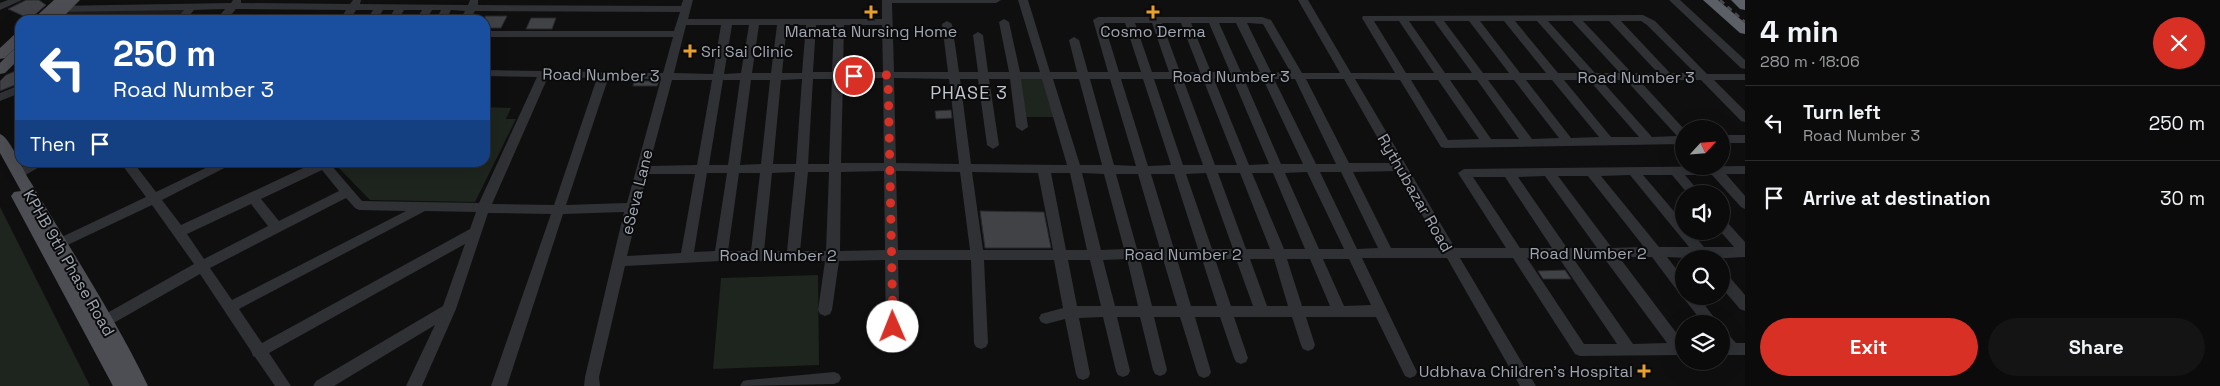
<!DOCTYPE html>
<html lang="en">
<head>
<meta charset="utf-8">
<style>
	body { margin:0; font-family:"Space Grotesk",sans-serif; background:#141415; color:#f1f3f6; height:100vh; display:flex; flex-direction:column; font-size:19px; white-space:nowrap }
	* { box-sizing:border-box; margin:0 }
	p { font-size:16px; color:#9a9b9d }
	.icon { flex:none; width:28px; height:28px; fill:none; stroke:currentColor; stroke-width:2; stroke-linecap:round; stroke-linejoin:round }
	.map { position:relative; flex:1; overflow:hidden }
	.details { display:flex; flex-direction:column; background:#0b0b0c; width:475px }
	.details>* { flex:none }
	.banner { position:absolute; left:15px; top:15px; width:475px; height:152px; border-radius:15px; box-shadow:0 5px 20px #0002,0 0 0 1px #2b2b2d; background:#1a4fa0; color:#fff; overflow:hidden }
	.needle { width:32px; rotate:64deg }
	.controls { position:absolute; left:1675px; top:120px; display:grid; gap:10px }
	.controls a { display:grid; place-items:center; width:55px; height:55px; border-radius:50%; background:#0b0b0c; box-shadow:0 5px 20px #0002,0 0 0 1px #2b2b2d; font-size:25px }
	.pin { position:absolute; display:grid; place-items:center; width:42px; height:42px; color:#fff; margin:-21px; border:2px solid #fff; border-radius:50%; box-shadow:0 1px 5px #0007 }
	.me { position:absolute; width:55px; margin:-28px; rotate:359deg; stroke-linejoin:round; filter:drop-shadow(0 0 4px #0008) }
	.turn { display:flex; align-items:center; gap:18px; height:105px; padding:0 15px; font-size:22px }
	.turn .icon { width:65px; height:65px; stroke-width:2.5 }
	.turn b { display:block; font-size:35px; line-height:42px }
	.then { display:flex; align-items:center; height:48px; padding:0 15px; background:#0003; gap:10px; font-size:19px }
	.round { display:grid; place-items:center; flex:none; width:52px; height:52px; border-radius:26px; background:#141415 }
	.summary { display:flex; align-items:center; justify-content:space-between; height:85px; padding:0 15px }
	h1 { font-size:30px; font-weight:700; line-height:38px }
	.primary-button { display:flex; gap:10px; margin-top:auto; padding:10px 15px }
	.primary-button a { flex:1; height:58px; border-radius:30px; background:#d93025; color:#fff; font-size:20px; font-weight:700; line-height:58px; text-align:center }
	.primary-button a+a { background:#141415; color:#f1f3f6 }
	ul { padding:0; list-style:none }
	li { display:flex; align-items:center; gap:15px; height:75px; padding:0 15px; border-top:1px solid #2b2b2d }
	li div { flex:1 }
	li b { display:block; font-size:19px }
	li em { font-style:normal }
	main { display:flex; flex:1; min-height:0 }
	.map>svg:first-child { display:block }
	.built { fill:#1b1b1d }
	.green { fill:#1e241e }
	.building { fill:#404246; stroke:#29292c }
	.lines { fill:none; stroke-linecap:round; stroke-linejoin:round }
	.minor { fill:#303135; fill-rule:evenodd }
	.major { fill:#4c4e54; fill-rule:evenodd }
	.highway { fill:#5c5f66; fill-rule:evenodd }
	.rail { stroke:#494b50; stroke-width:2.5; stroke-dasharray:5.5 4.5; stroke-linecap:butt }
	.route { stroke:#d93025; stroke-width:9; stroke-dasharray:0 16.2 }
	.poi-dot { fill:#e99f2e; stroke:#0a0a0b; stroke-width:2 }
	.labels { text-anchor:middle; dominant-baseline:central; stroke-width:4; stroke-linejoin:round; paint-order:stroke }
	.poi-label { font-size:16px; fill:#a0a6b1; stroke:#0a0a0b }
	.street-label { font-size:16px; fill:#a0a6b1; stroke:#0a0a0b }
	.neighbourhood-label { font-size:18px; letter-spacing:1px; fill:#c1c5cd; stroke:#0a0a0b }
</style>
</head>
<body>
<main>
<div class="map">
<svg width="1745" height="386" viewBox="0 0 1745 386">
	<rect width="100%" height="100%" fill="#0f0f10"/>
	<polygon class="built" points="191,7 181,20 53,20 64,10"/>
	<g class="green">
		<polygon points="1016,79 1049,79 1060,117 1025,117"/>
		<polygon points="485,107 511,108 506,119 516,119 475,202 370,200 334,163 485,162"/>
		<polygon points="0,207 90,386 0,386"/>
		<polygon points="818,275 819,365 713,369 721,278"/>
	</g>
	<g class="building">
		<polygon points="26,0 39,0 46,5 30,19 8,9"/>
		<polygon points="485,16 507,16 501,28 485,28"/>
		<polygon points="531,18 556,18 552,29 526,29"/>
		<polygon points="20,69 20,83 0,91 0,81 6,75"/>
		<polygon points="634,81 659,81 657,86 633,86"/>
		<polygon points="951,110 952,118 936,119 935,111"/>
		<polygon points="980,211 1044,212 1051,248 985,248"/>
		<polygon points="1565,270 1571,279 1543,279 1538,271"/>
	</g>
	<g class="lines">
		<g class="minor">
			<polygon points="8,0 22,0 0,10 0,3"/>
			<path d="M233,0H241V3L350,4L353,0H361L360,4L468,5L470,0H478V5L681,6L683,0H693L688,19H882V0H1001L996,3H892L894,72H948L942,24L947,21L952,24L959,72H978L973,35L978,32L983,35L988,72H1009L999,22L1004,19L1009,22L1020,72H1040L1018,0H1028L1050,72H1077L1069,40L1074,37L1079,40L1088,72H1108L1093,20L1098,17H1262L1271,20L1302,73H1340L1298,0H1308L1351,73H1395L1362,18L1363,16L1643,15L1655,21L1707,74H1745V80H1714L1745,111V122L1741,121L1701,80H1639L1684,129V144L1445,148L1441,147L1400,80L1355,79L1455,248H1506L1458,173L1464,169L1745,166V174H1726L1745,196V209L1741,207L1712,175H1685L1701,194H1688L1672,175H1643L1684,223V231H1691L1704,247H1734L1720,231L1721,219L1726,221L1745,242V257L1707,259L1667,257L1684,279V294L1679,293L1652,257H1619L1684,343V355L1580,356L1575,354L1513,258H1460L1536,386H1520L1447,258H1362L1417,372L1415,376L1410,378L1405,376L1376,317H1306L1315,345L1313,349L1308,351L1303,349L1301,345L1292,317H1234L1248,358L1246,362L1241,364L1236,362L1234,358L1220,317H1195L1211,372L1209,376L1204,378L1199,376L1197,372L1180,317H1154L1167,370L1165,374L1160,376L1155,374L1153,370L1140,317H1117L1130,371L1128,375L1123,377L1118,375L1116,371L1103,317L1079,318L1090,374L1088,378L1083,380L1078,378L1076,374L1065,319L1046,324L1041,322L1039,318L1041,314L1063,308L1054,260H984L988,343L986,347L981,349L976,347L974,343L971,260H898L900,346L898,350L893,352L888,350L886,346L885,260L839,261L832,310L830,314L825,316L820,314L818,310L825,261H721L625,266L599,377L600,386H584L585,377L624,212L563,214L507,386H491L551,214L488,213L456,309L422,386H406L435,325L334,386H313L316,381L443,306L465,244L269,353L291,386H275L255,357L253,356L251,351L200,274L110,325L105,327L100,325L98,321L100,317L194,264L152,205L57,250H47L45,247L47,244L146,197L120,162H133L156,192L218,162H236L162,200L181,225L316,162H334L331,165L362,201L479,203L537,77L485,76V70L663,73L673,37H485V31H674L680,12L475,11L470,20H460L465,11L451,10L446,20H436L441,10H432L426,20H416L422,10H404L398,20H388L394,10H383L377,20H367L373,10H356L350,20H340L346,10L236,9L227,20H216L225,9L194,10L186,20H176L184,10L53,12L48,9L53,6L231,3ZM1374,21H1399L1434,73H1406ZM1409,21H1434L1472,73H1445ZM1444,21H1469L1509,73H1483ZM1480,21H1504L1546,73H1520ZM1515,21H1537L1583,73H1558ZM1548,21H1572L1620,73H1595ZM1583,21H1609L1658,73H1632ZM1621,21H1641L1647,25L1695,73H1670ZM1104,23H1125L1141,72H1119ZM1135,23H1152L1169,72H1152ZM1162,23H1181L1200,72H1180ZM1191,23H1209L1230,72H1211ZM1219,23H1236L1260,72H1241ZM1247,23L1263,24L1291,73L1271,72ZM686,25H721L713,74L674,73ZM732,25H749L741,73L724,74ZM759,25H777L771,73H752ZM787,25H806L802,73H782ZM816,25H834L832,72H813ZM844,25H882L883,72H843ZM548,77L597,78L554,205L492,204ZM883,78L884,163H841L843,79ZM894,78L949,79L959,164L896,163ZM608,79H661L627,203L566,205ZM802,79L796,164H773L781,80ZM813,79H832L829,164H808ZM960,79H978L987,145L993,149L999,145L989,79H1010L1016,127L1022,131L1028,127L1021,79H1042L1067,165L971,164ZM1053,79H1079L1102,165H1080ZM1090,79H1110L1136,166L1114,165ZM1121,79H1143L1171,165L1148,166ZM1154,79H1172L1203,165H1183ZM1183,79H1203L1237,165H1215ZM1214,79H1233L1269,164L1249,165ZM1244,79H1263L1303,164H1281ZM1274,79H1295L1336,164H1316ZM1306,79H1344L1392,163H1349ZM672,80H712L697,165L649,166ZM723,80H740L728,165H709ZM751,80H770L761,164L740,165ZM1411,80H1438L1479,139L1448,140ZM1450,80H1477L1519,139H1491ZM1488,80H1514L1559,138L1532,139ZM1526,80H1552L1599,137L1571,138ZM1564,80H1589L1639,137H1611ZM1601,80H1626L1677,136L1652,137ZM322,170L339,191L279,221L261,199ZM884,171L885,250L840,251L841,172ZM896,171L960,172L970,250H898ZM1397,171L1441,248H1391L1353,172ZM795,172L787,251H764L772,173ZM808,172H829L826,251H800ZM972,172L1038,173L1053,250H983ZM1307,172L1344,249H1319L1285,173ZM1320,172H1341L1378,248L1357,249ZM707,173H727L715,251L694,252ZM739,173H760L751,251H728ZM1051,173H1070L1087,250H1066ZM1082,173L1104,174L1124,249L1101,250ZM1206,173L1233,249H1212L1186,174ZM1218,173H1240L1270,249H1246ZM1252,173H1273L1305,249H1284ZM647,174H695L681,253L627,256ZM1116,174H1138L1160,249H1137ZM1151,174H1174L1198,249H1174ZM1630,175L1689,247H1659L1601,176ZM1545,176L1597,248H1567L1518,177ZM1558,176H1588L1644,247L1612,248ZM1473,177H1505L1552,248H1520ZM346,198L355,208L359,210L406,211L232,300L210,268ZM251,204L268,226L204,259L187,234ZM425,211L476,212L470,229L262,343L239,309ZM1527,258H1559L1617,344H1584ZM1573,258H1604L1667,343L1633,344ZM1127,259L1138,306H1115L1103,260ZM1140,259H1163L1177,306H1152ZM1177,259H1202L1217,306H1191ZM1215,259H1236L1253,306H1231ZM1250,259H1274L1288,306H1267ZM1287,259H1310L1330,306H1302ZM1323,259H1349L1371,305L1344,306ZM1068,260H1090L1101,306H1077Z"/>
			<polygon points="1669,0 1680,0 1745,60 1745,69 1741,68"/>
			<polygon points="20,85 20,93 0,101 0,93"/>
			<rect x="1721" y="135" width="24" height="8"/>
			<polygon points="31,162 48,162 22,177 14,177 12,174 14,171"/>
			<polygon points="1721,272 1726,273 1745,295 1745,311 1740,309 1721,287"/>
			<polygon points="1684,295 1698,296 1719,324 1704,324 1685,300"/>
			<polygon points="1721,330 1726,332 1736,343 1745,343 1745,355 1721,355"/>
			<polygon points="834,372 839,374 841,378 839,382 834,384 740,386 743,381 748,380"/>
		</g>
		<g class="major">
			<polygon points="54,0 80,0 60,20 52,20 50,17 52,14 45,20 32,20"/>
			<polygon points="20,32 20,43 5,58 0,59 0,48 16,33"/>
			<polygon points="20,47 20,58 5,73 0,74 0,63 15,48"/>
			<path d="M0,134C10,137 23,171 30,181C70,249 114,315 148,386H113L11,196L14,192L21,191L0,153Z"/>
		</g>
		<g class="highway">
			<polygon points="1703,0 1718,0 1745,23 1745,34 1740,33"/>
			<polygon points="1731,0 1745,0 1745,10 1740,9"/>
		</g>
		<polyline class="rail" points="1720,0 1745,22"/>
	</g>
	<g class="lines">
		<polyline class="route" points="854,76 888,75 893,327"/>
	</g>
	<g class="poi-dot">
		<path d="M868.5 4.5h5v5h5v5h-5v5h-5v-5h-5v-5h5z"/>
		<path d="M1150.5 4.5h5v5h5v5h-5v5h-5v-5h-5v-5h5z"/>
		<path d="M687.5 43.5h5v5h5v5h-5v5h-5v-5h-5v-5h5z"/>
		<path d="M1641.5 363.5h5v5h5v5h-5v5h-5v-5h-5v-5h5z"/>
	</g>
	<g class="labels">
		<g class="poi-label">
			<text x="871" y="31">Mamata Nursing Home</text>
			<text x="1153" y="31">Cosmo Derma</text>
			<text x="701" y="51" text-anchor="start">Sri Sai Clinic</text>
			<text x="1633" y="371" text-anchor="end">Udbhava Children's Hospital</text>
		</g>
		<g class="street-label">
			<text transform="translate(601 75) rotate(1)">Road Number 3</text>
			<text x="1231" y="76">Road Number 3</text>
			<text x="1636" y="77">Road Number 3</text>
			<text transform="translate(637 192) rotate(-76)">eSeva Lane</text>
			<text transform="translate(1415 193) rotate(60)">Rythubazar Road</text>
			<text x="1588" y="253">Road Number 2</text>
			<text x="1183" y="254">Road Number 2</text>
			<text x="778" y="255">Road Number 2</text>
			<text transform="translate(69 263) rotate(60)">KPHB 9th Phase Road</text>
		</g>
		<g class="neighbourhood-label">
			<text x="969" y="92">PHASE 3</text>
		</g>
	</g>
</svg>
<div class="controls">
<a><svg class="needle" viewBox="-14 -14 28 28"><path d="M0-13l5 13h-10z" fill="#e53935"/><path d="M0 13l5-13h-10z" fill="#9a9b9d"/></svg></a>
<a><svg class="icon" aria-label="sound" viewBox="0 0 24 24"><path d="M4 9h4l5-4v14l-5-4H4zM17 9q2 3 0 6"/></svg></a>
<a><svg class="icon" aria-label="search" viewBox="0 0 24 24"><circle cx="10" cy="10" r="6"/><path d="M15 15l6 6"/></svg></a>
<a><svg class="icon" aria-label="layers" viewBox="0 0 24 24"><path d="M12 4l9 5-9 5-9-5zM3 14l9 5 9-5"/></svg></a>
</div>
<div class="pin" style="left:854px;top:76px;background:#d93025"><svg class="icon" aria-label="arrive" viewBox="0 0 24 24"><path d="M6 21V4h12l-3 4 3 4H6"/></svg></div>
<svg class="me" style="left:893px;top:327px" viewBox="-20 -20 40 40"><circle r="19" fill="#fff"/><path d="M0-13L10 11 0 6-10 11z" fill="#d93025"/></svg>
<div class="banner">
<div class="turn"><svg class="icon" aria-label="left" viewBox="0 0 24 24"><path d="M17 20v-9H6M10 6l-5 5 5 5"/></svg><div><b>250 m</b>Road Number 3</div></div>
<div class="then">Then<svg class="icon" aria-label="arrive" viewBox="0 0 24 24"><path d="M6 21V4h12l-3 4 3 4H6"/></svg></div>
</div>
</div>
<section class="details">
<div class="summary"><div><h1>4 min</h1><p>280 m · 18:06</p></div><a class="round" style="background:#d93025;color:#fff"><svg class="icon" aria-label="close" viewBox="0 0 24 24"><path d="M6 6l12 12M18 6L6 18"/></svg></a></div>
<ul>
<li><svg class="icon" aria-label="left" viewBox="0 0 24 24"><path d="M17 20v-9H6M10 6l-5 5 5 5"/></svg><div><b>Turn left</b><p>Road Number 3</p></div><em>250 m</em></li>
<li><svg class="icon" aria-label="arrive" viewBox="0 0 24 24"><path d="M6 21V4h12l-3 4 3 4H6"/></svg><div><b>Arrive at destination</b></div><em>30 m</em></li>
</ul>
<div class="primary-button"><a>Exit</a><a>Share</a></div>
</section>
</main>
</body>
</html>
